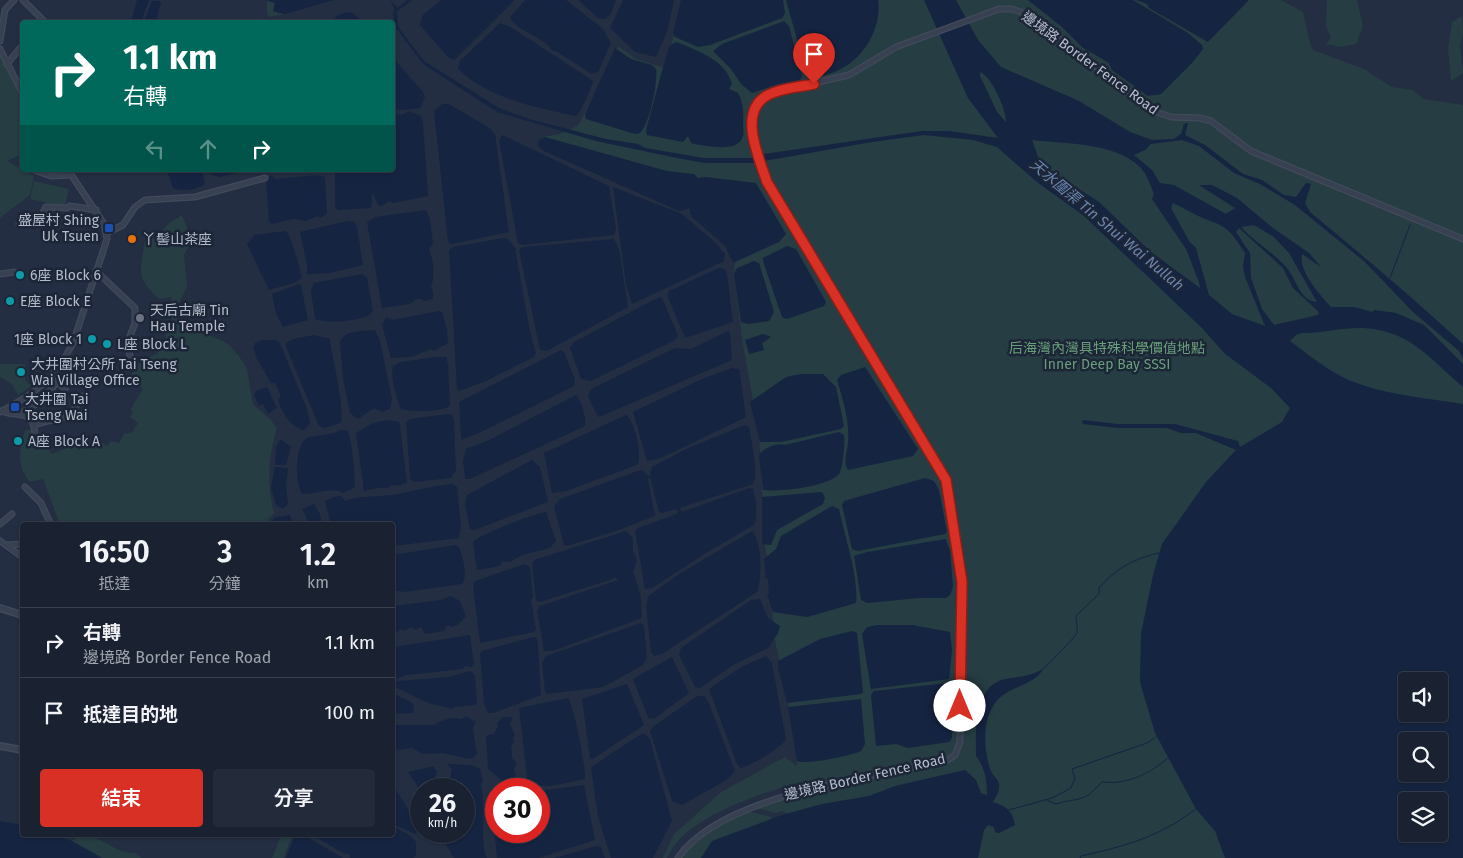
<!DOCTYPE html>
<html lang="zh-TW">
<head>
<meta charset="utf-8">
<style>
	body { margin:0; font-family:"Fira Sans","Noto Sans TC",sans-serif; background:#232a3a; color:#f1f3f6; height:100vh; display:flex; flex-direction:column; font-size:19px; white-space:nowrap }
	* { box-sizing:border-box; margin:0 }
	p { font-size:16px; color:#9fa4ac }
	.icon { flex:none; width:28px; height:28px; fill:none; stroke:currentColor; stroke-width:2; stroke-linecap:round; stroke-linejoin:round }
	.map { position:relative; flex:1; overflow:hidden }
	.drawer { position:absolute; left:20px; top:522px; width:375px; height:315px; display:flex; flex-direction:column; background:#1a2232; border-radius:5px; box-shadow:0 1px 4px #0004,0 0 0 1px #383f4d }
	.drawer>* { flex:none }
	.top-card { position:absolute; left:20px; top:20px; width:375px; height:152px; border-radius:5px; box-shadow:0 1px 4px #0004,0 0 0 1px #383f4d; background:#00695c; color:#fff; overflow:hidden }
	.fabs { position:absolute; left:1398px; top:672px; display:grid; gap:10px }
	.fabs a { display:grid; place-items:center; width:50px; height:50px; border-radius:5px; background:#1a2232; box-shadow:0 1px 4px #0004,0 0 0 1px #383f4d; font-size:25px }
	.speed { position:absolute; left:410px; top:778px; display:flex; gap:10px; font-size:25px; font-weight:700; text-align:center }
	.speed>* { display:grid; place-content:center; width:65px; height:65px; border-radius:50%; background:#1a2232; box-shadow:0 1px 4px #0004,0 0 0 1px #383f4d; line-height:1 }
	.speed small { font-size:12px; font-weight:400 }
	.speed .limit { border:8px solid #d22; background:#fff; color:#111 }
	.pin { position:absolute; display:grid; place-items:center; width:42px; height:42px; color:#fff; margin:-51px -21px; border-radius:50% 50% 50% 0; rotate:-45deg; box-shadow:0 0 5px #0007 }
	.pin .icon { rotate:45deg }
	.me { position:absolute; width:55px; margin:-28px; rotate:0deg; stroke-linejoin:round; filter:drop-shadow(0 0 4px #0008) }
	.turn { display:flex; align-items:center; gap:18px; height:105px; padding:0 20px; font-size:22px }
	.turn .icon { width:65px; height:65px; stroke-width:2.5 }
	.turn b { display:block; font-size:35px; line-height:42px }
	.lanes { display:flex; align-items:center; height:48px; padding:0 20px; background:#0003; justify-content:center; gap:25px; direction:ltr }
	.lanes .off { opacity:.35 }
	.eta { display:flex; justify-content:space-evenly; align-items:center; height:85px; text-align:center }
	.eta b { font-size:30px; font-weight:600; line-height:35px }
	.primary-button { display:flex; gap:10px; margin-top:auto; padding:10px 20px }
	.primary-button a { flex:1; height:58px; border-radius:5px; background:#d93025; color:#fff; font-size:20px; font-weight:600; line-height:58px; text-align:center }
	.primary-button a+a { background:#232a3a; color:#f1f3f6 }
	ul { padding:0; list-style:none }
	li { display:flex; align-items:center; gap:15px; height:70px; padding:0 20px; border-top:1px solid #383f4d }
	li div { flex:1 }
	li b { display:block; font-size:19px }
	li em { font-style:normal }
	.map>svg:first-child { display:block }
	.green { fill:#253d43; fill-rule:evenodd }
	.water { fill:#152441; fill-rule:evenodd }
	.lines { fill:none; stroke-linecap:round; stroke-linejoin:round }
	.stream { stroke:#152441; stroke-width:1 }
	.minor-casing { stroke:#414a5b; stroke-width:7 }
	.tertiary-casing { stroke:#414a5b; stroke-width:8 }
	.minor { stroke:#384152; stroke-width:4.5 }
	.tertiary { stroke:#384152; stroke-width:5 }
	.route-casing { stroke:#8d1f18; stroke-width:12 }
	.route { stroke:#d93025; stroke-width:9 }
	.transit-dot { fill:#1a4fb4; stroke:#1c2637; stroke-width:2 }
	.food-dot { fill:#e8710a; stroke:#1c2637; stroke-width:2 }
	.culture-dot { fill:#0f9aa8; stroke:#1c2637; stroke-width:2 }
	.worship-dot { fill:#6b7280; stroke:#1c2637; stroke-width:2 }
	.labels { text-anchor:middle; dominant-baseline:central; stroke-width:5; stroke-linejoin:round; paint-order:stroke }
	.street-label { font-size:14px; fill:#b4bccc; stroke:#1c2637 }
	.poi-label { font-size:14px; fill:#b4bccc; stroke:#1c2637; text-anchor:start }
	.park-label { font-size:14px; fill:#699f79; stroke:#1c2637 }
	.water-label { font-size:15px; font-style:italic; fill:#6a83ae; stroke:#1c2637 }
</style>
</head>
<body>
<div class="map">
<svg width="1463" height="858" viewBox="0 0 1463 858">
	<rect width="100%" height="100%" fill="#232e42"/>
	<g class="green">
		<path d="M683,0H1281L1303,12L1310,43L1313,50L1364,69L1392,87L1413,90L1424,99L1463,105V858H709L788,814L781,811L776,813L756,808L768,799L798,796L797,783C761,793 682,819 667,858H663L674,834L721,792L785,757L797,766L796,743L774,635L768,559L765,548L759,433L743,345L734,275L735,259L732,250L683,205L540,141L543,137C557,134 567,134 579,124L618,46L636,59L665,68ZM1406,681H1439V714H1406ZM1406,741H1439V774H1406ZM1406,801H1439V834H1406Z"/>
		<polygon points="1327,0 1357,0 1363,26 1356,44 1341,47 1326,44 1331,38 1326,26"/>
		<polygon points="267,1 275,3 277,13 285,14 269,17 267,13"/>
		<polygon points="1462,16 1463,33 1460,46 1463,73 1451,81 1448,49 1452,22"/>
		<polygon points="0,56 22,98 22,154 7,161 34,176 30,195 0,218"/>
		<polygon points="34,181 69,189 65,207 30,199"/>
		<path d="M182,215L189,232V246L184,255L187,287L179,303L181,317L195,329L227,343L239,356L247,369L253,404L271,420L277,429C268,455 267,487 274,513L266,522V525H60L43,479L30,482C16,465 19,451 25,430H32L38,443L45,444L52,454L73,445L79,450L87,446L94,447L96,439L107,446L111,441L119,443L124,434L132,432L138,423L130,417L133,412L130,410L143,389L129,378L143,359L157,354L165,342L167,327L172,321L171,297L159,299C135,276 140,272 145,241L157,237L169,223Z"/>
		<polygon points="0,364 25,364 25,380 31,386 18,395 12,384 0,377"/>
		<polygon points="748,811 772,817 769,822 706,858 680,858 684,852 732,815"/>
		<path d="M81,835C101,835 117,855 136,853L141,858H102L72,841Z"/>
		<polygon points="281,835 292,835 284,858 272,858"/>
	</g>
	<g class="water">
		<polygon points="137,0 149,0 141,22 131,22"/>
		<polygon points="267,0 334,0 285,14 273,11 275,3"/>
		<polygon points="390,0 398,8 407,0 413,0 397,11 398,27 424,61 499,108 529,119 606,139 638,144 645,148 704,158 754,158 756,163 705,163 677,158 596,141 497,112 423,64 396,28 393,15 394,8"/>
		<polygon points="441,0 515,0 454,60 448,57 420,25 422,16"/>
		<path d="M525,0H566L602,28L611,43L598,72L592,74L556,51H552C544,36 515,31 510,17Z"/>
		<polygon points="578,0 616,0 610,15 605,19 598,18"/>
		<polygon points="623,0 674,0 667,32 656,57 635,52 610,28"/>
		<polygon points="681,0 783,0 785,13 782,18 710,45 698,47 675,37 673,33"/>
		<path d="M786,0H878C883,37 851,77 812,76L802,57Z"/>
		<path d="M924,0H956L978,40L1001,67L1079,101L1130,132L1152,140L1174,139L1181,134L1184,124L1188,123L1185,135L1205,145L1243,174L1262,180L1284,195L1296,197L1306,183L1311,184L1305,203L1310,212C1362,255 1413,298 1463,344V359L1459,351L1413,312L1365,262L1295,205L1260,184L1234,173L1199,146L1182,140L1151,144L1145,150L1134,155L1152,170L1160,183L1174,185L1226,214L1235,208L1199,185H1212L1237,198L1273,228L1309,253L1321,267L1302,254C1298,271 1320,295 1331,307H1354L1372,312L1374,310L1396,313L1424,325L1463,364V387C1430,359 1411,331 1364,328C1344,327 1323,333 1302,333L1296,335L1290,341C1309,355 1328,371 1351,381C1386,395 1425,398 1463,404V858H1225L1215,831L1196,809L1155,733L1140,682L1141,634L1153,575L1162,544L1206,482L1236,450L1196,433H1181L1167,428H1118L1083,424L1082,420L1118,424H1175L1238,441L1240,447L1282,422L1290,408L1271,388L1224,353L1203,329L1084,216L1037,182L997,147L973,140L924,135L872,142L764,161V154L922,131H949L998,138L968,98ZM980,72C991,75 1007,111 1006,122L997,112L980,76ZM1032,140C1066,144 1114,142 1140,167C1147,174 1150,184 1154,194L1152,199L1186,249L1199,282L1200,288L1151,252L1099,202L1049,170L1038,157ZM1173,203C1184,208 1195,215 1205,219C1229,227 1231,232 1245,253L1243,266L1245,277L1265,326L1232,314L1209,295L1196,248L1189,241L1171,208ZM1254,225L1274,237L1289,253L1317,302C1301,301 1297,283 1290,272C1278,255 1255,243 1241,227ZM1239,228L1283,268L1293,288L1319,312L1318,315L1274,325L1262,309L1251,278L1250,253L1236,232ZM1406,681H1439V714H1406ZM1406,741H1439V774H1406ZM1406,801H1439V834H1406Z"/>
		<polygon points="1028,0 1133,0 1188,33 1202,45 1203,49 1192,63 1161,94 1148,96 1112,70 1109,63 1082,47 1062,27"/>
		<polygon points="1136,0 1249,0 1208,42 1149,8 1147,4"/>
		<polygon points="152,1 159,1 161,4 155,22 144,22"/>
		<polygon points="347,12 353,13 363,22 334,22 336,16"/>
		<polygon points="784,21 789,26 802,77 800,80 779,84 752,93 742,85 731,69 713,51 722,44"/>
		<path d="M500,23L509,26L592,80L593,82L582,108L576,116C535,107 490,99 458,69L460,61Z"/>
		<path d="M677,42C697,51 725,59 732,84L729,89L738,93C743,102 744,113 743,123C743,127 744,132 743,136C739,153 708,146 695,144L691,143L688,136L683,142L647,135L646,130L667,53L670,45Z"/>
		<path d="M615,48L631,59L652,65L656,69C658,83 650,123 640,133L635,134L586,119L585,114Z"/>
		<polygon points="393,58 423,92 425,97 420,108 406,110 393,109"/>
		<polygon points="442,104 449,104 491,129 495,134 509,232 452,244 448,242 434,111"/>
		<polygon points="408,111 421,116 423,123 428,196 393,203 389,201 382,206 378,205 374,195 372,195 372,206 370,208 338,210 335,207 335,170 392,170 393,114 402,115"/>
		<polygon points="502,135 609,186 616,228 614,235 523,245 518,243 499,141"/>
		<polygon points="545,137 667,171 694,174 698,178 705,177 756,183 786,234 779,242 735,262 732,261 725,246 692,217 689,209 679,211 544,151 538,146 539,140"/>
		<path d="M167,170H202L205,184C197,190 182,192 173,188Z"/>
		<polygon points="210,170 249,170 220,177 210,174"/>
		<polygon points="271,175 276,179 316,175 325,177 327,213 321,218 318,216 306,221 293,219 272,224 269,221 266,180"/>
		<polygon points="613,187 682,214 715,242 725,254 724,261 632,304 626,285"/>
		<path d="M426,210L430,219L433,244L429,249C434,263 435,274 431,287L433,292V299L425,301L418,298L410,304L382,308L367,222L375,217Z"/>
		<polygon points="348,221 354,222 357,227 363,265 330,273 307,274 307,265 300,232"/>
		<path d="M285,231C292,234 299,268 302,278L294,283L269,290L247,244L255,235Z"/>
		<polygon points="503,238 507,238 515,248 529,327 536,353 534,357 486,381 459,391 457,389 449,250 453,247"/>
		<polygon points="614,239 619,249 628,307 547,351 540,350 519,250 523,247"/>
		<polygon points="787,246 796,249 826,302 824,306 787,319 782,317 763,261 763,258"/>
		<polygon points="754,261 759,263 774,312 769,321 748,324 741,322 734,274 737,268"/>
		<polygon points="719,268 724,269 727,274 733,322 685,338 667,295 669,291"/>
		<path d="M363,274L367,278L373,311L370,315C357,321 329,324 315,319L311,291L314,283Z"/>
		<polygon points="299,284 301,285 308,320 283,327 276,314 272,294"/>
		<polygon points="659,297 662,298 678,335 675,340 591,381 581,379 570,348 574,342"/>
		<polygon points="439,311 442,312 447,329 448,343 434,351 431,349 411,357 391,358 382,325 386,317 393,320"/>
		<path d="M375,330L380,341L392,399L390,409L382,412L374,408L358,419L350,413L343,379L340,342C345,330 363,331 375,330Z"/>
		<polygon points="728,331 730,333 732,360 599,417 597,415 588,397 591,389 675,348 691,349"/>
		<polygon points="763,334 771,337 762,343 764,350 749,354 745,340"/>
		<path d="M314,335L330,339C331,353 347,414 340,423L325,428L319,426L286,347V343L293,339Z"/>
		<path d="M262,340H276L280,343L307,409L310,423L304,430C292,428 280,411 278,399L281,397L275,383H271L257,359L253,347L255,343Z"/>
		<polygon points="561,350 564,352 575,379 574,386 479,433 461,440 459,402"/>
		<path d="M435,357H446L448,364L450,406C440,412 413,412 401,409C396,397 390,378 393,366L401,362Z"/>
		<path d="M865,367L918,449L913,456L848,470C843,462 847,452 848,443C850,421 843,400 837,380L841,375Z"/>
		<polygon points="732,368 739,369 746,417 661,458 647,461 633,412 702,379"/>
		<polygon points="801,374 823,374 836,387 844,426 841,429 781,442 760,442 750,402 786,377"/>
		<polygon points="267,387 277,408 268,414 263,404 259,406 254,395 256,391"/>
		<path d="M576,395C581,400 587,419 585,426L470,479H465L463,461L466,449L489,440Z"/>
		<polygon points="447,414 452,415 454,420 456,470 451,478 414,482 410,479 406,422 410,419"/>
		<path d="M626,415C635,421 643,457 637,465L566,491L552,493L544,453Z"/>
		<polygon points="389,420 399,422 400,426 407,482 401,485 389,486 389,488 377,488 364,491 356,433 373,423"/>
		<path d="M745,425L749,427C751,440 759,473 753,484L680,508L682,512L749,488L753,489C756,499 758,515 754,525L711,550L652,588L645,589L635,531L638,528L677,514L678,511L676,509L662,513L659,512L650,477L648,479L655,516L613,532L567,546L564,545L554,506L560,499L638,471L643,470L648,476L650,475L652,467L688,448Z"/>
		<path d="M341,430H347C352,437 355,477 355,487L343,493C332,486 314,495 302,494C295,482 294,447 307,438C312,435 330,436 341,430Z"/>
		<path d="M839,432L844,435C845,443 843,469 839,474C827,487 780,492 763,490L759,455C763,448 778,442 785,445Z"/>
		<polygon points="280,439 291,447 286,465 275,465 276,447"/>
		<polygon points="532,460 540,467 548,502 474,530 470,529 465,504 467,495"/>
		<polygon points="275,467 288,468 286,487 288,504 283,509 276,505 271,488"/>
		<polygon points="925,478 934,481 939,490 947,532 945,534 858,551 852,549 842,505 844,501"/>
		<path d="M452,484L457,487L461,525L459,538L393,546L392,525H331L325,501L333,497L341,496L345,501C360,495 377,497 393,495C413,491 432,486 452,484Z"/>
		<polygon points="822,492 825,498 823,504 777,530 771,545 762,544 762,497"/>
		<polygon points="314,504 320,514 322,525 310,525 302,509"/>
		<path d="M832,506L839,509C844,534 859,577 856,603L807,617L773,612L767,595L769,594L768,579H766L764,559L776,549L781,536Z"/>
		<path d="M546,512L556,541L550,548L522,555L510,562L502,561L500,566L477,570L473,542C478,535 535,513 546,512Z"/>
		<polygon points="290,515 293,525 270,525 275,517"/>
		<polygon points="626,531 633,538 633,551 637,560 633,571 641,597 642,618 553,651 544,651 537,611 540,606 618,580 615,577 613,579 540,602 536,601 532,564 534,560"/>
		<path d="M752,531C762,540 762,581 757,592L662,654L654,656L651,652L646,606L648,596L679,574Z"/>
		<polygon points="946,539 950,551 953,587 950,595 946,598 919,598 867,603 861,600 854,556 867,552"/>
		<path d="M455,545L459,547C463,557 468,576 462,584L404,592L393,590V555Z"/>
		<polygon points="525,564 530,567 533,597 531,600 536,629 534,632 480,643 473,585 475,581"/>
		<polygon points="451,596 460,601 466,616 459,624 452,627 447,625 444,631 425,634 421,627 415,630 412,627 404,631 400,629 398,632 393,631 393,606 441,600"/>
		<polygon points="760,599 768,618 780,626 778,633 768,648 733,665 700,688 695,687 679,655 681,648 751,600"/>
		<polygon points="641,623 644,626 647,658 643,665 603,687 547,694 545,691 542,663 546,656"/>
		<polygon points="878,625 912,625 950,632 952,650 949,679 871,689 862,634 867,627"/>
		<polygon points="852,631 857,633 863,692 861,694 787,703 778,668 778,661 820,639"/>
		<polygon points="470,635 474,664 471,667 465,666 463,669 407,675 393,680 393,647"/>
		<polygon points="533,637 537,638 538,644 541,695 493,713 488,713 484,704 480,654 482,651"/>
		<path d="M766,656L772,663L786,739C781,748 751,766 740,768L736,762L709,689L741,667Z"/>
		<polygon points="672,657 689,693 655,718 649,719 633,679"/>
		<path d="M1044,668C1032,689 1004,684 992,708C982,725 984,754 991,771C993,776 998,779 999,784C1000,792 996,796 993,802C1007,807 1012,810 1015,825L999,833L995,832L994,827L988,825L984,830L978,858H701L712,841L782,815L822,804L869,796L895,786L965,770L976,780L981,793L987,795C987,780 985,768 976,756C976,732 973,686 1005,679C1020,676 1031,677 1044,668Z"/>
		<polygon points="470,671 475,675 477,702 475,705 455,707 453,709 428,703 393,686 393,683 399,681 448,677"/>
		<polygon points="948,683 951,685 952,738 949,742 908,748 896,744 876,746 871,695 874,691"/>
		<polygon points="627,684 644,725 593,759 590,758 582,699"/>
		<polygon points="393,693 414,704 413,713 393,714"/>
		<polygon points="697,696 704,696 708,701 735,771 728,779 682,805 672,801 650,731 654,726"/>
		<path d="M568,698C573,702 586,768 585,779L551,786L528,785L519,708Z"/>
		<path d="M861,699L865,744L861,751C849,756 808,765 797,761L788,707Z"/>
		<polygon points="467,716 473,721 476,720 473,729 477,754 473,758 469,759 443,753 423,754 412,748 399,750 393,748 393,725 434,725 441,721 451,718 461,719"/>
		<polygon points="504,717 511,717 512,720 510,724 515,735 513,739 514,742 511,746 512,758 517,764 514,769 517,781 515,782 511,778 503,781 488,769 486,736 494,734 498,726 497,723"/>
		<polygon points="641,734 645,734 650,739 672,821 653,858 611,858 598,817 591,767"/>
		<path d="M447,764L472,765L480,769L483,781L481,785C486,800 480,849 487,858H454L440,835V831H464V789H444L450,781L452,769Z"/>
		<polygon points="434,766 435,770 437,770 434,783 436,789 421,789 421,791 408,772"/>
		<polygon points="393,785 417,823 418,829 415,834 393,824"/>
		<polygon points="584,785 595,840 538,858 497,858 491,795 496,791 496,831 539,831 539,791"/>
		<polygon points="0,821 22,825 22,835 53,835 72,841 102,858 0,858"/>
		<polygon points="393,826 411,836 416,842 416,854 414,858 350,858 349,854 343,853 312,835 392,835"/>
		<polygon points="295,835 307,837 343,858 286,858"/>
		<polygon points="596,846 601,847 605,858 554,858"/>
	</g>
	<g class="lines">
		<g class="stream">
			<polyline points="1390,278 1410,225"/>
			<polyline points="0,546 22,561"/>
			<path d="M1044,668C1049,664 1077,635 1077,633C1078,627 1076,622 1076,616L1099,594V588C1115,569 1135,558 1159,553"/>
			<path d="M1047,800L1056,804C1066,800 1076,801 1085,797C1091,794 1097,787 1102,782C1127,785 1149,774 1168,758"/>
			<polyline points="1009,810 1052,798 1071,788 1075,778 1072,769 1147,743 1156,737"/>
			<path d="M1080,858L1081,856C1126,846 1159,837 1196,809"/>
		</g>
		<defs>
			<g id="minor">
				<polyline points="23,0 45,22"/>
				<polyline points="0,41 5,10 14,0"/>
				<polyline points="0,49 22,92"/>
				<polyline points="7,64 22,46"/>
				<polyline points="34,170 51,176 71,175"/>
				<polyline points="19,224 38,222 46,207 67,208 70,206 96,210"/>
				<polyline points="107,233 123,225 135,207 145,200 195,197 265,178"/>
				<polyline points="96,271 135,308 135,323 127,344 132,363"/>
				<polyline points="0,274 14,272"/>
				<polyline points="57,381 65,389"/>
				<path d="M2,411C15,418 32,407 35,433"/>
				<path d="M0,412C36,393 54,380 73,343L107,239L104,224L68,170"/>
				<polyline points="21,413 43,400 57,382"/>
				<path d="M34,425C64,414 63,428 83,396"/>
				<polyline points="25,487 41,503 51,525"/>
				<polyline points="0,524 12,514"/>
				<polyline points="0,541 22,557"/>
				<polyline points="6,545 22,544"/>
				<path d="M678,858C721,794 875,777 948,760L955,755L960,742L961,581L946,480L767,182L755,142L752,123L757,103L763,98L775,92L849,75L896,47L999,9H1012L1027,14L1156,112L1171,117L1200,118L1211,121L1251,151L1463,239"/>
			</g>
			<g id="tertiary">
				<polyline points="0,608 22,615"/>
				<polyline points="0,746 22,750"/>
			</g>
		</defs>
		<use href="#minor" class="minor-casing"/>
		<use href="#tertiary" class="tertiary-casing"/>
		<use href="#minor" class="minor"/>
		<use href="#tertiary" class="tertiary"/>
	</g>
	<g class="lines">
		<defs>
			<path id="route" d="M814,84C800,87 781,88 768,95C737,111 759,158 767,182L946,480L962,582L960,706"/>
		</defs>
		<use href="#route" class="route-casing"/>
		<use href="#route" class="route"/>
	</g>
	<g class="transit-dot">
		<rect x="104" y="223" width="10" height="10" rx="2.5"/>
		<rect x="10" y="402" width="10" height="10" rx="2.5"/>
	</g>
	<circle class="food-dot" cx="132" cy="239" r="5"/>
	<g class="culture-dot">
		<circle cx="20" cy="275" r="5"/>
		<circle cx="10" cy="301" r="5"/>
		<circle cx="92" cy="339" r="5"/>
		<circle cx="107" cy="344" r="5"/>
		<circle cx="21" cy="372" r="5"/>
		<circle cx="18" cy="441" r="5"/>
	</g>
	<circle class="worship-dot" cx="140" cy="318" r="5"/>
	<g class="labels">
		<g class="street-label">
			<text transform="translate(1090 63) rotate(36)">邊境路 Border Fence Road</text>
			<text transform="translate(865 777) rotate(-13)">邊境路 Border Fence Road</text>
		</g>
		<g class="poi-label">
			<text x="99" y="220" text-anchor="end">盛屋村 Shing<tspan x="99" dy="16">Uk Tsuen</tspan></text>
			<text x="142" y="239">丫髻山茶座</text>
			<text x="30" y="275">6座 Block 6</text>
			<text x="20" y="301">E座 Block E</text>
			<text x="150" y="310">天后古廟 Tin<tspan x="150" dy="16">Hau Temple</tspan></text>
			<text x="82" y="339" text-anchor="end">1座 Block 1</text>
			<text x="117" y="344">L座 Block L</text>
			<text x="31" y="364">大井圍村公所 Tai Tseng<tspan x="31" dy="16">Wai Village Office</tspan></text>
			<text x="25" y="399">大井圍 Tai<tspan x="25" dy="16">Tseng Wai</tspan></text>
			<text x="28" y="441">A座 Block A</text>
		</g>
		<g class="park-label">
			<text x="1107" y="348">后海灣內灣具特殊科學價值地點<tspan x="1107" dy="16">Inner Deep Bay SSSI</tspan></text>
		</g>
		<g class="water-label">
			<text transform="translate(1107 225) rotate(40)">天水圍渠 Tin Shui Wai Nullah</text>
		</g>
	</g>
</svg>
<div class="fabs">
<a><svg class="icon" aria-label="sound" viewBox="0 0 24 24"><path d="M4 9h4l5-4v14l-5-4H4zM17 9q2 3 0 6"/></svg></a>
<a><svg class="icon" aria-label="search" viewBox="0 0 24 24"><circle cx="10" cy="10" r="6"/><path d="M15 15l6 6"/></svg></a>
<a><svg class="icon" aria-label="layers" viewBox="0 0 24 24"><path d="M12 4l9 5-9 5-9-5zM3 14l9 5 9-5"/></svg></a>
</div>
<div class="speed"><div>26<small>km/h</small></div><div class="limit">30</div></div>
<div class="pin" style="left:814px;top:84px;background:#d93025"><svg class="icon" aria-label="arrive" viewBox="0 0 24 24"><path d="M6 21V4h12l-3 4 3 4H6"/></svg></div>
<svg class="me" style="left:960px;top:706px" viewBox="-20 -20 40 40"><circle r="19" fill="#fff"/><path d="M0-13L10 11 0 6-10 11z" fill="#d93025"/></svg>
<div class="top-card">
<div class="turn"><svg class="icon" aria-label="right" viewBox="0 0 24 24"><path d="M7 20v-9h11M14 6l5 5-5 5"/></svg><div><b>1.1 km</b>右轉</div></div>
<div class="lanes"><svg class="icon off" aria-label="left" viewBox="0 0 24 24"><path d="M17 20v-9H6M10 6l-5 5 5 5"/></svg><svg class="icon off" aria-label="ahead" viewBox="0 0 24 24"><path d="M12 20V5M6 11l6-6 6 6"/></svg><svg class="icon" aria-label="right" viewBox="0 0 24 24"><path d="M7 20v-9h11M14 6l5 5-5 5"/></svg></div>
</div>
<section class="drawer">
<div class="eta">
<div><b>16:50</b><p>抵達</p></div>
<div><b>3</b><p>分鐘</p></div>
<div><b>1.2</b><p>km</p></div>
</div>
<ul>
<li><svg class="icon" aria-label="right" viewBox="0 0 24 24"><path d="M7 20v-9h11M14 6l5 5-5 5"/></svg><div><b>右轉</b><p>邊境路 Border Fence Road</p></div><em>1.1 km</em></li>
<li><svg class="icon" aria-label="arrive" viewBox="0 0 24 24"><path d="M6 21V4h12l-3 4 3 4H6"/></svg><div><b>抵達目的地</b></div><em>100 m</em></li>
</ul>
<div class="primary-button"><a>結束</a><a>分享</a></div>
</section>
</div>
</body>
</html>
